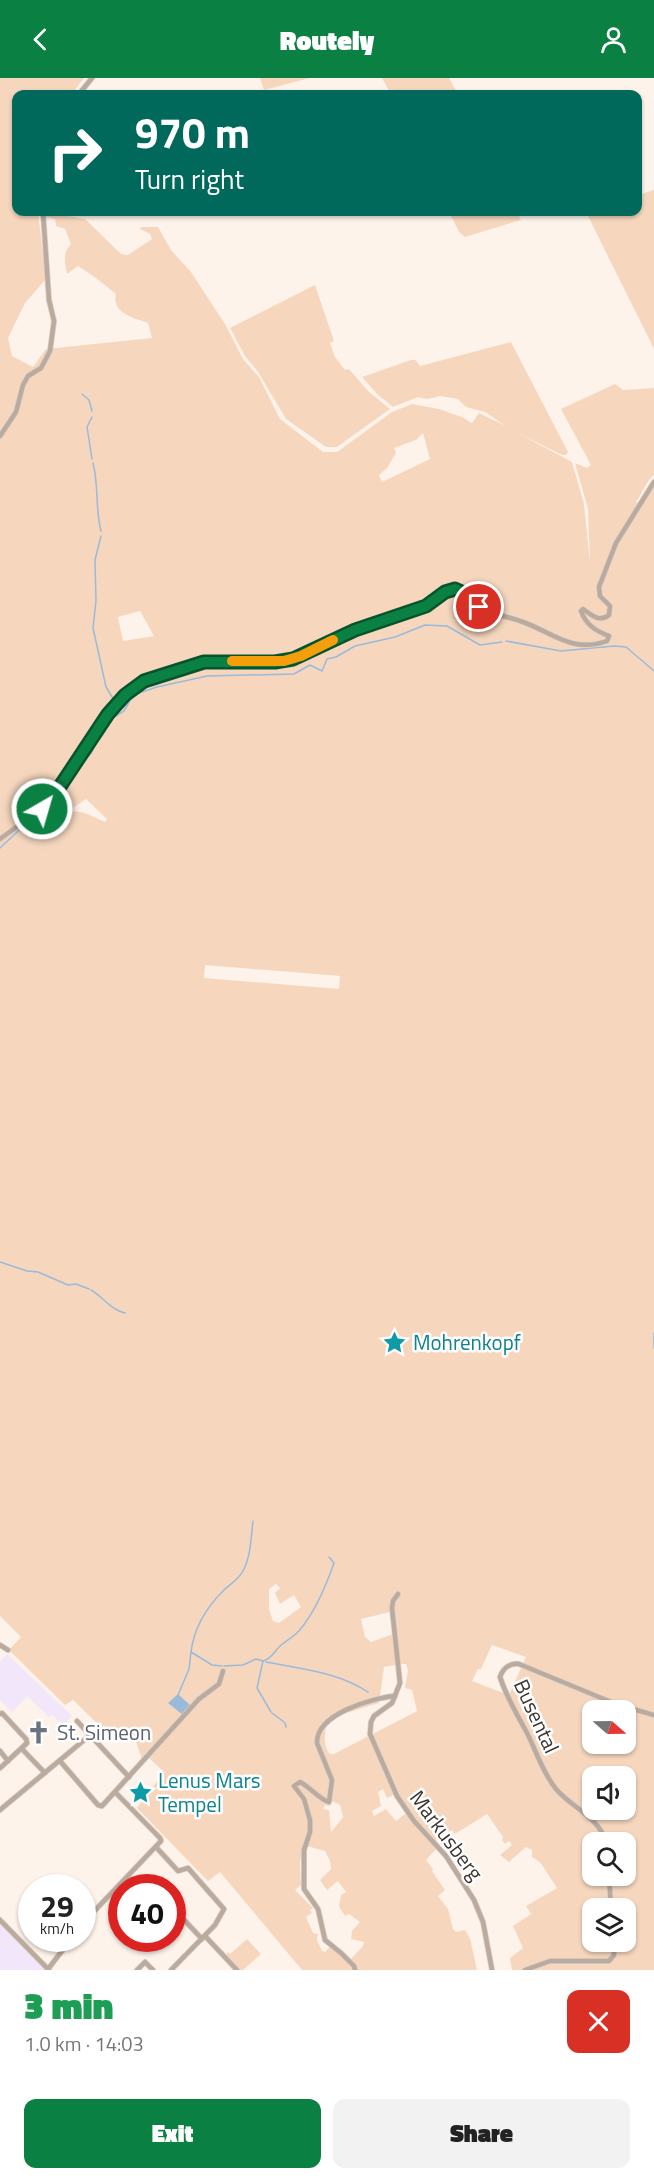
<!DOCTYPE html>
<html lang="en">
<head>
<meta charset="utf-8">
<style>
	body { margin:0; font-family:"Titillium Web",sans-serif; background:#f2f2f2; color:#222; height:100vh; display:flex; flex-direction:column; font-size:22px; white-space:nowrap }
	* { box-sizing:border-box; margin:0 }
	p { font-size:20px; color:#767676 }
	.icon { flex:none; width:33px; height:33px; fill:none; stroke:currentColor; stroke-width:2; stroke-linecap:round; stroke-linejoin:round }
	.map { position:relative; height:1892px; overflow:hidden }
	.details { display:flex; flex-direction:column; background:#fff; flex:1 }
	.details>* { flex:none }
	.top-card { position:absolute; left:12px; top:12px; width:630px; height:126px; border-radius:12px; box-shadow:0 2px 4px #0004; background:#00695c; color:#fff; overflow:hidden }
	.needle { width:39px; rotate:110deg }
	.buttons { position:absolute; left:582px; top:1622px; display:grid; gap:12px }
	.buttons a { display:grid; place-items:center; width:54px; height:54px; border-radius:12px; background:#fff; box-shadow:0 2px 4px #0004; font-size:30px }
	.speed { position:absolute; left:18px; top:1796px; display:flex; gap:12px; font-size:30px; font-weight:700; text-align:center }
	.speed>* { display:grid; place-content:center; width:78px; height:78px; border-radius:50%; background:#fff; box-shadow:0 2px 4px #0004; line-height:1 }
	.speed small { font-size:15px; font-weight:400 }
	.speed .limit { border:9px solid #d22; background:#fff; color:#111 }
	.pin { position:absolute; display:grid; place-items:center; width:51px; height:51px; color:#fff; margin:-26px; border:3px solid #fff; border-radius:50%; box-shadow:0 2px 6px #0007 }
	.me { position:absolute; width:66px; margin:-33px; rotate:38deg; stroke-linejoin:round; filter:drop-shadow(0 0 4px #0008) }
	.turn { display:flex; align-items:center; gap:21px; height:126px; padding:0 24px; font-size:27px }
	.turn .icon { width:78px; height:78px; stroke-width:2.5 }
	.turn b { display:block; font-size:42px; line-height:51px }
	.round { display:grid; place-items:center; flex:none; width:63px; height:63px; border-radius:12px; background:#f2f2f2 }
	.summary { display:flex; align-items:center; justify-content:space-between; height:102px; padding:0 24px }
	h1 { font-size:36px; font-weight:800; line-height:45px; color:#1e9e55 }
	.button { display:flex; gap:12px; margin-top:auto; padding:12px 24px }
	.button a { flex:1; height:69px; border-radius:12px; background:#0b8043; color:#fff; font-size:24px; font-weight:800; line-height:69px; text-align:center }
	.button a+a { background:#f2f2f2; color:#222 }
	header { display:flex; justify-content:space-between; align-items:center; height:78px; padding:0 24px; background:#0b8043; color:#fff; font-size:27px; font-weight:800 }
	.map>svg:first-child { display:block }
	.industrial { fill:#f1e6fa }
	.education { fill:#f2e6fa }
	.green { fill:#f6d7be; fill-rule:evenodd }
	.water { fill:#9abada }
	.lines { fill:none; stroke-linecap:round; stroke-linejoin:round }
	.stream { stroke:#9abada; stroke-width:1.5 }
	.minor-casing { stroke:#dad1c9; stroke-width:6 }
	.minor { stroke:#bbaa9e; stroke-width:4.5 }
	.route-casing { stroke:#07532c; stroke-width:15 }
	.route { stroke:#0b8043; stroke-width:10 }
	.slow { stroke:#f59e0b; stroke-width:10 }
	.labels { text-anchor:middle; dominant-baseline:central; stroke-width:5; stroke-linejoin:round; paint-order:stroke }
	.culture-label { font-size:21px; fill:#0d838f; stroke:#fff; text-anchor:start }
	.street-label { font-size:21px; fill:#3b3631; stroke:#fff }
	.worship-label { font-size:21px; fill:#5b616d; stroke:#fff; text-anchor:start }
</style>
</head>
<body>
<header><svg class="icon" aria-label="back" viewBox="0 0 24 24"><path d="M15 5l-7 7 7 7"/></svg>Routely<svg class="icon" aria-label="person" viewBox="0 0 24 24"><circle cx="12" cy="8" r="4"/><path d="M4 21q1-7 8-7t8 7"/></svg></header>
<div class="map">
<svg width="654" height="1892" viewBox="0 0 654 1892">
	<rect width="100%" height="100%" fill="#fdf3ea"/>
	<polygon class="industrial" points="0,1846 48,1892 0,1892"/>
	<polygon class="education" points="7,1576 72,1638 63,1647 52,1637 49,1639 27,1618 12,1634 0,1622 0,1583"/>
	<g class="green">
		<path d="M0,0H84L72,16H16V134H38L46,201L25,225L8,260L12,278L33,289L46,271L152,260L148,245C134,240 111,235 116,216L96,200L78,188L67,196C65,184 62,175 71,166L65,151L56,148L55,141L46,139L45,134L85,141L121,176L128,177L152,161L150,156L140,151L141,149H158L171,172L191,194L225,246L243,281L259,299L280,341L323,374H337L392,334L412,326L439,331L462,339L472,345L479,335L506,348L485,334L466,329L458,321L440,318L427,321L418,319L393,329L377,316L362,299L411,282H416L420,288L511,264L568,374L566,377H562L514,353L572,384L584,426L590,485L588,431L575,385L587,390L591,387L561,331L615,306L623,312L654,310V397C645,405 643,414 636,424L638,425L619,458L654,406V1892H512L510,1880L523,1870L513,1848L531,1836L526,1828L557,1810L540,1784L532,1779V1772L526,1769L509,1784L500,1777L512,1767L509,1763L505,1766L502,1762L503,1759L487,1736L455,1756L452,1752L433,1765L437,1770L426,1782L433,1791L432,1793L445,1812L438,1818L448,1831L453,1851L456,1854L465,1852L470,1860L477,1892H302L220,1794L208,1803L137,1730L164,1694L149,1680L142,1681L136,1664L113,1656L100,1648L73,1622L65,1627L9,1572L21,1559L0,1538ZM423,355L430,381L382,404L379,397L387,390L396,375L394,370L416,362ZM140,533L154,558L123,563L118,539ZM86,721L107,741L105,744L85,735L72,733L71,731ZM205,887L340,898L339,911L204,900ZM276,1506L280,1510L275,1515L280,1526L294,1517L301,1529L279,1545L273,1543L269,1531V1511ZM394,1533L396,1555L371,1564L365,1559L361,1541ZM492,1567L526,1579L509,1617L472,1603L478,1591H481ZM400,1586H406L408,1592L405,1610L412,1612L417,1633L334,1676H330C323,1668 325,1657 326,1647L340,1637L379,1625L384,1589ZM592,1632H626V1665H592ZM592,1698H626V1731H592ZM383,1711L387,1720L398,1715L409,1733L396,1743L386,1731L374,1738L372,1733L381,1728L378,1714ZM332,1723L340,1727L343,1739L331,1754L329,1732L323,1731L325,1727L330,1728ZM592,1764H626V1797H592ZM303,1767L325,1773L330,1783L331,1791L320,1802L327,1812L338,1803L346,1814L341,1817L339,1829L345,1838L349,1836L360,1844L352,1853L351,1861L364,1864L363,1868L349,1883L330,1869L325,1874L322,1873L317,1862L318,1856L313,1855L306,1839L312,1835L310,1832L313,1830L295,1812L301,1807L300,1785ZM592,1830H626V1863H592Z"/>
		<polygon points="260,0 310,0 264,12"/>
		<polygon points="382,0 449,0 458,16 391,16"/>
		<polygon points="654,112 654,271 586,134 638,134 638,117"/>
		<polygon points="449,134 517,134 521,142 465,159 459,154"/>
		<polygon points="315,207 334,263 330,265 335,279 345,292 349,291 368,313 390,331 337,369 326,369 286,341 258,294 245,278 230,250"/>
		<polygon points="127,1860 155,1860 141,1874"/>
		<polygon points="247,1861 261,1876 243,1892 240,1892 225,1877 228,1874 230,1876"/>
	</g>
	<polygon class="water" points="178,1616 190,1627 183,1637 168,1625"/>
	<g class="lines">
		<g class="stream">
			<polyline points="82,316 89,322 92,333"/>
			<polyline points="92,339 87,349 92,381"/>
			<path d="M93,385C99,408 95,430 101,453"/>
			<polyline points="101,458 95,482 96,523 93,550 106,609 114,622"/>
			<polyline points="506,563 561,573 614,568 626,569 654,593"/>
			<polyline points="133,617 157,609 207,598 294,596 310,587 322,593 327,581 336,579 355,568 395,559 425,547 447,548 480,567 502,564"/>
			<polyline points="72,697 92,674 102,650 109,642 124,633 131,621"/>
			<polyline points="51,725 70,699"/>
			<polyline points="0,770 30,742 41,737 48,729"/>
			<polyline points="0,1184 27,1193 38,1194 68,1207 76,1206 89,1211"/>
			<path d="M91,1212C103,1219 111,1232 125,1235"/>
			<polyline points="654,1255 654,1270"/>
			<path d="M191,1574C194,1550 206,1530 223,1513C229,1507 239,1501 243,1493C251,1478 251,1459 253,1443"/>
			<path d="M263,1583C271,1581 274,1574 280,1568C286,1563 293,1559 299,1553C315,1534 326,1508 334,1485L329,1479"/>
			<path d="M266,1584C301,1591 338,1594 368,1614"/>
			<polyline points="224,1588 243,1587 256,1581 263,1583 257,1610 271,1634"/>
			<polyline points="178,1617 189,1591 191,1574 212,1587 222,1588"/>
			<polyline points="272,1635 284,1644"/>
			<polyline points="285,1645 286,1649"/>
		</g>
		<defs>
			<g id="minor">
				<polyline points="79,16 92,0"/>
				<polyline points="0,358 16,334 23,307 28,298 41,290 50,273 54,243 49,222 43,134"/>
				<path d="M0,761L47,727L108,636L125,617L144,603L204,584H275L293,581L355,552L426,528L445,514L455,511C466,513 471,524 480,530C493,537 507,538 520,543C551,553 571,576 607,563L609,558C596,553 586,547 581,533L583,531C592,537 599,545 609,537L610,528L600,518L599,509L616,465L654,404"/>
				<polyline points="398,1516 393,1523 392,1530 400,1605 392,1625 374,1638 371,1644 370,1656 397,1718 414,1743 446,1778 474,1822 483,1844 492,1892"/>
				<polyline points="0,1567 8,1572"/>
				<polyline points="0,1636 2,1635 26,1661 27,1665 0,1690"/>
				<polyline points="77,1643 129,1699"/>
				<polyline points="22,1671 45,1695"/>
				<polyline points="0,1673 8,1683"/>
				<polyline points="60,1683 98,1727 102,1728 199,1621 219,1606 223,1593"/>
				<polyline points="0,1732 89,1658"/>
				<path d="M606,1764C599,1739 572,1730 556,1711C542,1694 536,1672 526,1653C516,1635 506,1618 500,1599C503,1590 510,1585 519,1586L616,1626L654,1637"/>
				<polyline points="156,1769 178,1793 188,1790 224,1831 215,1847 171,1892"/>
				<polyline points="609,1797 611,1830"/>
				<polyline points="172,1829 202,1861"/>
				<polyline points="0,1842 49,1892"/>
				<polyline points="82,1846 161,1763 160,1760 115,1714"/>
				<polyline points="205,1858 237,1892"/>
				<polyline points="48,1891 72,1860"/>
				<polyline points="137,1892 145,1884 153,1892"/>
				<path d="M355,1892L354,1888L341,1875L325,1862L318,1831L304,1811V1772L310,1754V1742L304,1721L294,1708L300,1704C310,1709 320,1722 329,1724L332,1702L317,1665C316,1636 372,1620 395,1618"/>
				<polyline points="525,1892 550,1883 609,1883 614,1877 614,1863"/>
			</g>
		</defs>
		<use href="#minor" class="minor-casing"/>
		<use href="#minor" class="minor"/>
	</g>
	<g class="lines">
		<defs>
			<polyline id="route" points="42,731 53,719 108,636 125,617 144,603 204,584 275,584 293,581 355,552 426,528 445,514 455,511 466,516 479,529"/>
		</defs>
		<use href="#route" class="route-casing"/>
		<use href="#route" class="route"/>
		<polyline class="slow" points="232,583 284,583 301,578 333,562"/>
	</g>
	<defs>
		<symbol id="sight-bare" viewBox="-9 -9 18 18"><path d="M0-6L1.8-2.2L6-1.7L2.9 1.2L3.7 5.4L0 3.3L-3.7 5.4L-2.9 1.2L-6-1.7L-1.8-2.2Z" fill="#0f9aa8" stroke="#fff" stroke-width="2.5" paint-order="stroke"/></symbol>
		<symbol id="church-bare" viewBox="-9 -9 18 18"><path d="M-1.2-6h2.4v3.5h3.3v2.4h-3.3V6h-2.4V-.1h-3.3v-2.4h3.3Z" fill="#6b7280" stroke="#fff" stroke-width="2.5" paint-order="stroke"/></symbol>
	</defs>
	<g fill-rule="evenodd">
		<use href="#sight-bare" x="378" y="1248" width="33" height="33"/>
		<use href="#church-bare" x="22" y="1638" width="33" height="33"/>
		<use href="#sight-bare" x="124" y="1698" width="33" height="33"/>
	</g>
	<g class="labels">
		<g class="culture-label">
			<text x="413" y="1264">Mohrenkopf</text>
			<text x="158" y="1702">Lenus Mars<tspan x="158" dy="24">Tempel</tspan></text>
		</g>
		<g class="street-label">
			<text transform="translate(537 1638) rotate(65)">Busental</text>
			<text transform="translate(447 1757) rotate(53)">Markusberg</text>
		</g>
		<g class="worship-label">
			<text x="57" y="1654">St. Simeon</text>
		</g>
	</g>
</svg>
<div class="buttons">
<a><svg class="needle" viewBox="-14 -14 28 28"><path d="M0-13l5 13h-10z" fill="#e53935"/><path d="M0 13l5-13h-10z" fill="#767676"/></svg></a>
<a><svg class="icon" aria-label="sound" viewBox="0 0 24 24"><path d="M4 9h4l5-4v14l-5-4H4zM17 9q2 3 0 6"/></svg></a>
<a><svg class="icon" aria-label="search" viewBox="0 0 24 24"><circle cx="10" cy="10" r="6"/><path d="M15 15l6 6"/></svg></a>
<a><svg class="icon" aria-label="layers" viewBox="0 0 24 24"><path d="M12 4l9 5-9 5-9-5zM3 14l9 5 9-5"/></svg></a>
</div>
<div class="speed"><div>29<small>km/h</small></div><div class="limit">40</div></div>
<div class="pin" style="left:479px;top:529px;background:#d93025"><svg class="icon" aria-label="arrive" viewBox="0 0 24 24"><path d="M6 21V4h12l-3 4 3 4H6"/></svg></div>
<svg class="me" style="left:42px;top:731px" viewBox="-20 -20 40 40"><circle r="17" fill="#0b8043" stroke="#fff" stroke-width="3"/><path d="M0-11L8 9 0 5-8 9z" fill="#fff"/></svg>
<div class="top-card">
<div class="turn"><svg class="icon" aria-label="right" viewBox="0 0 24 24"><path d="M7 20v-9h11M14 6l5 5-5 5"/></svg><div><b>970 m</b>Turn right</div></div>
</div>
</div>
<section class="details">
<div class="summary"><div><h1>3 min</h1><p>1.0 km · 14:03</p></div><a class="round" style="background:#d93025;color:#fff"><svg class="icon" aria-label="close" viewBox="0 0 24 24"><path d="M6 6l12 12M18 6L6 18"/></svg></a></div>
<div class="button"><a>Exit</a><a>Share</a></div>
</section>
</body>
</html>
